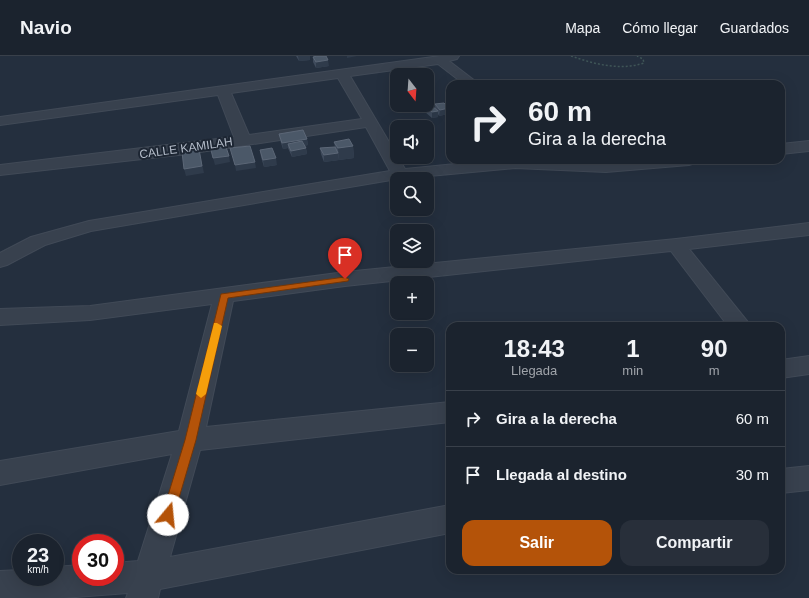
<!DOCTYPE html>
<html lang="es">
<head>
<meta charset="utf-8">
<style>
	body { margin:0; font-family:Helvetica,sans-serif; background:#282f3a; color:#f1f3f6; height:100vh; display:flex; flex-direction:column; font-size:15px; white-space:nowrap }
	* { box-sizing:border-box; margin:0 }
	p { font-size:13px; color:#a0a4aa }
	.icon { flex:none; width:22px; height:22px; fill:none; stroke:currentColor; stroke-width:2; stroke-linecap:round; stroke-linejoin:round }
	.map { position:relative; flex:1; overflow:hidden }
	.details { position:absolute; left:446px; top:266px; width:339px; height:252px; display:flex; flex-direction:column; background:#1b232e; border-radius:12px; box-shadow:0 4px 16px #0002,0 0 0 1px #39404a }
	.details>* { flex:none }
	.guide { position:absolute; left:446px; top:24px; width:339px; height:84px; border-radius:12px; box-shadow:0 4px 16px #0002,0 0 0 1px #39404a; background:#1b232e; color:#f1f3f6; overflow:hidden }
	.needle { width:26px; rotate:163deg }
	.buttons { position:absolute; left:390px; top:12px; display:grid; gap:8px }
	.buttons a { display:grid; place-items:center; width:44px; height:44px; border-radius:8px; background:#1b232e; box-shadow:0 4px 16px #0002,0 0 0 1px #39404a; font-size:20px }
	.speed { position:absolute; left:12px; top:478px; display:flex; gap:8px; font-size:20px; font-weight:700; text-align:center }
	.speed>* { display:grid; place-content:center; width:52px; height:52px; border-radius:50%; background:#1b232e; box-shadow:0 4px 16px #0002,0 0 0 1px #39404a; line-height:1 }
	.speed small { font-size:10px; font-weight:400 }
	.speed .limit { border:6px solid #d22; background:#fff; color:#111 }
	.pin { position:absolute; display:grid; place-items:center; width:34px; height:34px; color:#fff; margin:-41px -17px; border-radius:50% 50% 50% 0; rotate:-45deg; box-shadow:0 0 4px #0007 }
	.pin .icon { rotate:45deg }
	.me { position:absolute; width:44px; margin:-22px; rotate:17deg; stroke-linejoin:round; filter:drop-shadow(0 0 3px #0008) }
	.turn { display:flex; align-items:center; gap:14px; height:84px; padding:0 16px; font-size:18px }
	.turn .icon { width:52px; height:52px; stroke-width:2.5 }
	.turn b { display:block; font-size:28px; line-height:34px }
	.eta { display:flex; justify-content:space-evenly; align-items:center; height:68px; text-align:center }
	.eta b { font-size:24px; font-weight:800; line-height:28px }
	.primary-button { display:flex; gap:8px; margin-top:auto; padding:8px 16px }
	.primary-button a { flex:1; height:46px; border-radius:12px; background:#b45309; color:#fff; font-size:16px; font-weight:800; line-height:46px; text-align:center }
	.primary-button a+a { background:#282f3a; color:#f1f3f6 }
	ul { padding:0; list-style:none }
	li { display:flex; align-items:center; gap:12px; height:56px; padding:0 16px; border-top:1px solid #39404a }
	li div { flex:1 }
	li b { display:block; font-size:15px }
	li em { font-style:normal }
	header { display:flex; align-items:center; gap:24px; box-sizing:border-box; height:56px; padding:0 20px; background:#1b232e; border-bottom:1px solid #39404a }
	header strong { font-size:19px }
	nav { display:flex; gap:22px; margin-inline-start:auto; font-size:14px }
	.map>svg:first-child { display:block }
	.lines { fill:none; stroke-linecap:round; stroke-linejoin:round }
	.minor-casing { stroke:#414a57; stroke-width:2 }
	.path { stroke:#3f5557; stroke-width:1.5; stroke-dasharray:2 2; stroke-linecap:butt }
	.minor { fill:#38414e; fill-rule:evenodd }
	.wall { fill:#3f4b5c }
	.shaded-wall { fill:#2f3b4b }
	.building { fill:#4b5868; stroke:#5c6777 }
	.route { fill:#b45309; stroke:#753606 }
	.slow { fill:#f59e0b }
	.labels { text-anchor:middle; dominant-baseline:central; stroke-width:4; stroke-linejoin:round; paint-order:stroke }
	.far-street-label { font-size:12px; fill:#b4bcc9; stroke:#1d2633 }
</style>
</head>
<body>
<header>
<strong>Navio</strong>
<nav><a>Mapa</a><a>Cómo llegar</a><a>Guardados</a></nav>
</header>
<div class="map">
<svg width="809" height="542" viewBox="0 0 809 542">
	<rect width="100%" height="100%" fill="#242f3e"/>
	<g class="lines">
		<defs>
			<g id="minor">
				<path d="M440,0H459L457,3L449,5L479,28H464L438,8L350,20L405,113L496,104L606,106L632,104H697L695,107L689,109L606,116L515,112L397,123L91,175L45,189L7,209L0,211V197L31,181L89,165L390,115L366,71L187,98L0,119V109L234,81L218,39L0,69V61ZM338,22L362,63L249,79L231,37Z"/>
				<polygon points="809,85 809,95 781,98 781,88"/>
				<polygon points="809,167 809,179 689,193 751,270 728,270 671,195 345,230 233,245 206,371 450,346 450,366 200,394 170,501 450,449 450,477 160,533 158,542 126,542 128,537 63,542 0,542 0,515 21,514 21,521 55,521 55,511 81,509 81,521 115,521 115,507 138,505 172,398 0,429 0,405 179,375 212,248 90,264 0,269 0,253 90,250 345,216 676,183"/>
				<polygon points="809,300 809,318 781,322 781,304"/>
				<polygon points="809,410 809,434 781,437 781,413"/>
			</g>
		</defs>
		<use href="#minor" class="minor-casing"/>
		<path class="path" d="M571,0C594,8 620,15 644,7L643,3L637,0"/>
		<use href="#minor" class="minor"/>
	</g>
	<g class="wall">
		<polygon points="296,0 310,0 310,4 299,5"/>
		<polygon points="313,1 329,10 316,12 313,6"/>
		<polygon points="396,16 403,19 397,19 397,24 396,22"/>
		<polygon points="435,48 448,58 439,60 438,58 438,61 432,62 425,56 425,50 435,52"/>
		<polygon points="279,78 307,83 308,89 304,90 306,92 307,98 292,101 288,92 283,93 280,84"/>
		<polygon points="334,86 353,90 354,102 324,106 321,98 320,92 335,91"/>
		<polygon points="260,94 277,109 264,111 261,101"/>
	</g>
	<g class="shaded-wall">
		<polygon points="298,0 310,0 310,4 299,5"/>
		<polygon points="347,0 357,0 347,2"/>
		<polygon points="328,4 329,10 316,12 316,6"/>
		<polygon points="449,52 448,58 439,60 440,54"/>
		<polygon points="438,55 438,61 432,62 432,56"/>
		<polygon points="307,83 308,89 290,92 288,88 288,92 283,93 282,87"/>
		<polygon points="353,90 354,102 339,104 338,92"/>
		<polygon points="306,92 307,98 292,101 291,95"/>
		<polygon points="199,93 204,117 186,120 184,113"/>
		<polygon points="338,97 339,104 324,106 324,99"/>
		<polygon points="229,100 230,106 215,109 213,102"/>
		<polygon points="276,102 277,109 264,111 263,104"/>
		<polygon points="255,106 256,112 236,115 235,109"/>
	</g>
	<g class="building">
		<polygon points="317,0 326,0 328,4 316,6 313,1"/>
		<polygon points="401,15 403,18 397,18 396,16"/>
		<polygon points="444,47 449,52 440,54 435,48"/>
		<polygon points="431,49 438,55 432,56 425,50"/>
		<polygon points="303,74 307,83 282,87 279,78"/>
		<polygon points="349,83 353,90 338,92 334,86"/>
		<polygon points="302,85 306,92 291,95 288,88"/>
		<polygon points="225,88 229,100 213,102 211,94 220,92 219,89"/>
		<polygon points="250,90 255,106 235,109 230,92"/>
		<polygon points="335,91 338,97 324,99 320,92"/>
		<polygon points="272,92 276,102 263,104 260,94"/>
		<polygon points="199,93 202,110 184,113 182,96"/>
	</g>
	<polygon class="route" points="345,221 349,223 348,225 228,242 196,384 174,459 172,463 168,465 163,463 162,459 185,384 221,238"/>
	<polygon class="slow" points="214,267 217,267 222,270 206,338 201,342 196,338"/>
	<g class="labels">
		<g class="far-street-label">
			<text transform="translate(186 92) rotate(-8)">CALLE KAMILAH</text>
		</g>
	</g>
</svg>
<div class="buttons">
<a><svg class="needle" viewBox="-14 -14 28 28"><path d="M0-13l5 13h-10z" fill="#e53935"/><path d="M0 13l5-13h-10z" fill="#a0a4aa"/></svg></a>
<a><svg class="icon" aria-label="sound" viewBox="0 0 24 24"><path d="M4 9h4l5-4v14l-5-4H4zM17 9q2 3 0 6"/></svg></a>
<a><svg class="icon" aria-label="search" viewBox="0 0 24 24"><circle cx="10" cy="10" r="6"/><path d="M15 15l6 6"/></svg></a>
<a><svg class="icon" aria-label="layers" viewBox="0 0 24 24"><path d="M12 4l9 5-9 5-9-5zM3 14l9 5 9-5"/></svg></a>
<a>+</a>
<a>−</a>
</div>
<div class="speed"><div>23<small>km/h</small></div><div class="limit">30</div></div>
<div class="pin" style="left:345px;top:223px;background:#d93025"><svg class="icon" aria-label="arrive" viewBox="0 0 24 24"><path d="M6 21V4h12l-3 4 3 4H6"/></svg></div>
<svg class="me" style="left:168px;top:459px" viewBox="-20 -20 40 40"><circle r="19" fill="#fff"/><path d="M0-13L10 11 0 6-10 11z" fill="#b45309"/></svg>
<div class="guide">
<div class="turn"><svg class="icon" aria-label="right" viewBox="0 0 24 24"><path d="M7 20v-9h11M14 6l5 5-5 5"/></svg><div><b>60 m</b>Gira a la derecha</div></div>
</div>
<section class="details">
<div class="eta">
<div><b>18:43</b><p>Llegada</p></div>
<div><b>1</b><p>min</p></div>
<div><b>90</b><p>m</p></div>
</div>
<ul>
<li><svg class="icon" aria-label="right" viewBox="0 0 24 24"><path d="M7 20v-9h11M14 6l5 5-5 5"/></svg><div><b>Gira a la derecha</b></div><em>60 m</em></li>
<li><svg class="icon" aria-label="arrive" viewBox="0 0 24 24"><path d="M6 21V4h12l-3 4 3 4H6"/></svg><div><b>Llegada al destino</b></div><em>30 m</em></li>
</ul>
<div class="primary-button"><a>Salir</a><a>Compartir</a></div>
</section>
</div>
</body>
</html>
